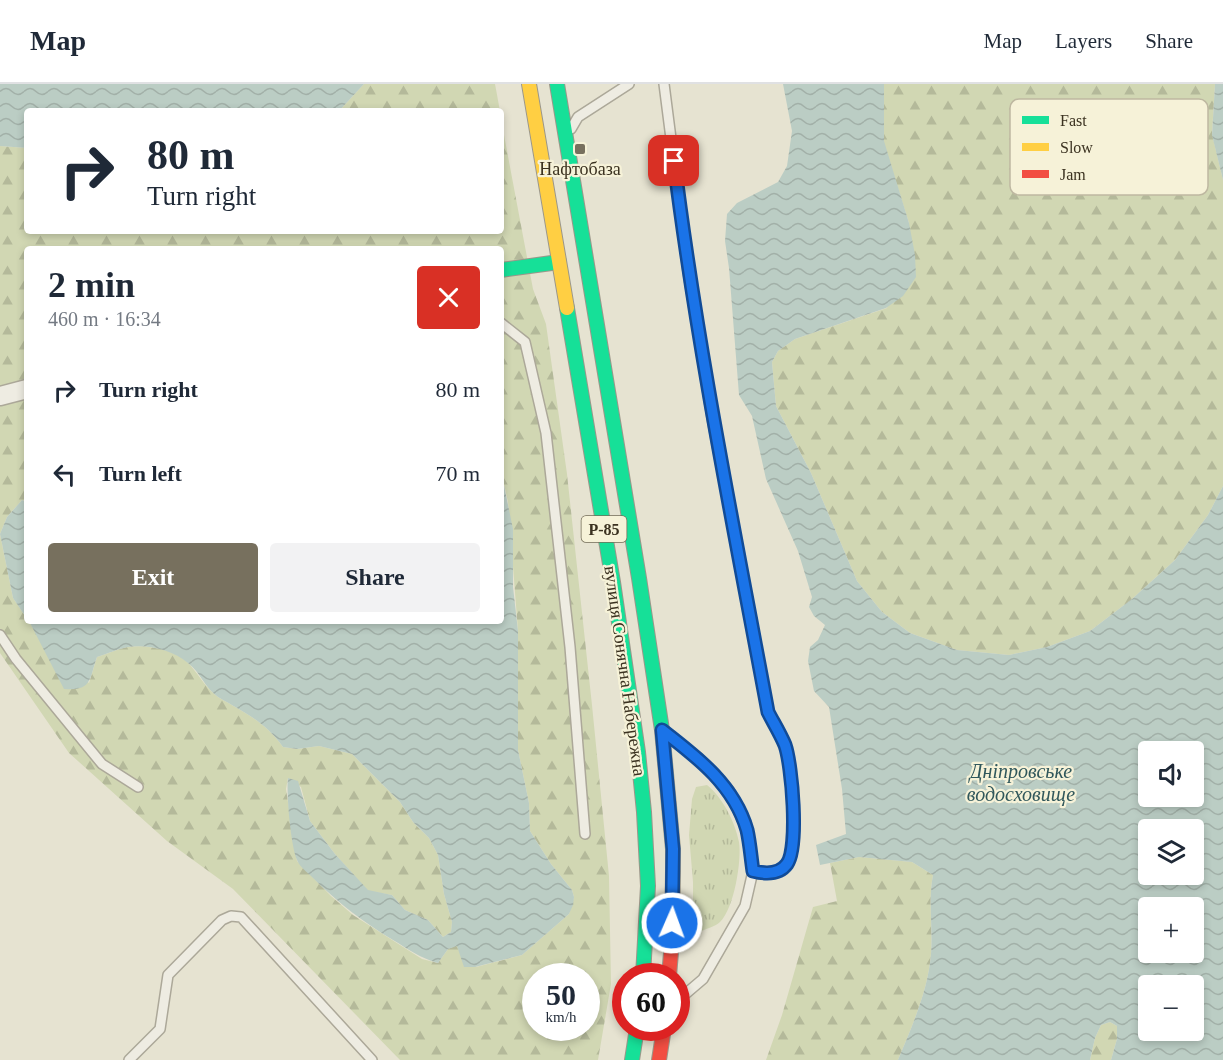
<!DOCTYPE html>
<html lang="en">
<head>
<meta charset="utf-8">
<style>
	body { margin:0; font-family:"Times New Roman",serif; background:#f2f2f3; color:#1f2937; height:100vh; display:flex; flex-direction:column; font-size:22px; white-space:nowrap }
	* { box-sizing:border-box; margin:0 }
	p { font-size:20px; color:#747a83 }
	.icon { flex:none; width:33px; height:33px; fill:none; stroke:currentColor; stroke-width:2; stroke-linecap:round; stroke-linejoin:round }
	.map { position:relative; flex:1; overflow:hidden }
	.details { position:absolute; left:24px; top:162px; width:480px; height:378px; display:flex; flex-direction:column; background:#fff; border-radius:6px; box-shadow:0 3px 9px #0003 }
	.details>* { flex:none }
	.hud { position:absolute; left:24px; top:24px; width:480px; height:126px; border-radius:6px; box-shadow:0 3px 9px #0003; background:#fff; color:#1f2937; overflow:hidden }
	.buttons { position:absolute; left:1138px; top:657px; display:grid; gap:12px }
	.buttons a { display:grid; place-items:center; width:66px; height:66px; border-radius:6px; background:#fff; box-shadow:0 3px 9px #0003; font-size:30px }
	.speed { position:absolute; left:522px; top:879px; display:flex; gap:12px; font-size:30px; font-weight:700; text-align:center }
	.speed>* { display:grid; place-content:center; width:78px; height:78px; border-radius:50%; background:#fff; box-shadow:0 3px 9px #0003; line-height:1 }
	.speed small { font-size:15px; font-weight:400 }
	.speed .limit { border:9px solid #d22; background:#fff; color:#111 }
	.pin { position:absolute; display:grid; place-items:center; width:51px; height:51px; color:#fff; margin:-26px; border-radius:12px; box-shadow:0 3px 9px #0006 }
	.me { position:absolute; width:66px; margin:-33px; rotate:2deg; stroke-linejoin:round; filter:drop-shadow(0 0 4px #0008) }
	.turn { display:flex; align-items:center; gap:21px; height:126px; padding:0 24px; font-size:27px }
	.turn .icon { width:78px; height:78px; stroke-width:2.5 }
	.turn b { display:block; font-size:42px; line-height:51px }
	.round { display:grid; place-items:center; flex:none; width:63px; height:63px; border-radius:6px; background:#f2f2f3 }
	.head { display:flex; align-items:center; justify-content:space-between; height:102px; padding:0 24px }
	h1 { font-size:36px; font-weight:700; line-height:45px }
	.primary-button { display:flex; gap:12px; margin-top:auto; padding:12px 24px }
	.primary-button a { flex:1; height:69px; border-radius:6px; background:#77705e; color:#fff; font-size:24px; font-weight:700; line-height:69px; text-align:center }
	.primary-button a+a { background:#f2f2f3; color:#1f2937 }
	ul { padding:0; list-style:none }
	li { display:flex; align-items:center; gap:18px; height:84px; padding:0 24px }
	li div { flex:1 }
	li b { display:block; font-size:22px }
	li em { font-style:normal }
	header { display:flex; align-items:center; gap:36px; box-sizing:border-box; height:84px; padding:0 30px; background:#fff; border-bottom:2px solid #e0e1e3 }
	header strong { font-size:28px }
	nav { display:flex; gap:33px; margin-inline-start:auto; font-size:21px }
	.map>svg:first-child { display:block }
	.grass { fill:url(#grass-tufts) }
	.forest { fill:url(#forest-firs); fill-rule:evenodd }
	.water { fill:url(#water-waves); fill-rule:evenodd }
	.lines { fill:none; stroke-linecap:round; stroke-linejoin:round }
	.lane-casing { stroke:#aca899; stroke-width:12 }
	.street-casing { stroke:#aca899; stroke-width:21 }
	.fast-casing { stroke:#9b978a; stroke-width:16 }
	.slow-casing { stroke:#9b978a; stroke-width:16 }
	.jam-casing { stroke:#9b978a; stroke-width:16 }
	.lane { stroke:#eeece2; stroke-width:9 }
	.street { stroke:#eeece2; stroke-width:18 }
	.fast { stroke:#16e098; stroke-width:14 }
	.slow { stroke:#ffcf43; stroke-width:14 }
	.jam { stroke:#f24e42; stroke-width:14 }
	.route-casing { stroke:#114b97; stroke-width:15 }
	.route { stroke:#1a73e8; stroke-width:10 }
	.poi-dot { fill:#77705e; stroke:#f6f2d8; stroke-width:2 }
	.labels { text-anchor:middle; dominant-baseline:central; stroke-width:4.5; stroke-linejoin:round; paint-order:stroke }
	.shield { fill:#f6f2d8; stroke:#736c57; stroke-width:1.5 }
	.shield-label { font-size:16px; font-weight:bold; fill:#3b3220 }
	.poi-label { font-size:18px; fill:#3b3220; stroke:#f6f2d8 }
	.street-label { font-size:18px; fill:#3b3220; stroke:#f6f2d8 }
	.water-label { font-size:20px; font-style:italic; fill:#30575b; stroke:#f6f2d8 }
	.key { fill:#f6f2d8; stroke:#beb8a1; stroke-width:1.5 }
	.key-label { font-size:16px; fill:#3b3220 }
</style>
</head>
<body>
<header>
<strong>Map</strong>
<nav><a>Map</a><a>Layers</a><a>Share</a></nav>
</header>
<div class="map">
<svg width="1223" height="976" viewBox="0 0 1223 976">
	<defs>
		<pattern id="grass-tufts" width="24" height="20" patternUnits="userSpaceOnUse" patternTransform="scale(1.5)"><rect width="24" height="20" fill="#d1d7b3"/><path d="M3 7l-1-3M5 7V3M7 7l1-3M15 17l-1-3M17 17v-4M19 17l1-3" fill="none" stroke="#b4b99a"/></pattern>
		<pattern id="forest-firs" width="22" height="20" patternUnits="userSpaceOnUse" patternTransform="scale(1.5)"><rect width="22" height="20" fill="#d1d7b3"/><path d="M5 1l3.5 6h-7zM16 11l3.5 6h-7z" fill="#b4b99a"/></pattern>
		<pattern id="water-waves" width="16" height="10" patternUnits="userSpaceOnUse" patternTransform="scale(1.5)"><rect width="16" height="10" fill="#bbcdc4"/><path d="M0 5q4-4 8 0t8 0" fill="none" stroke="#a2b0a8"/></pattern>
	</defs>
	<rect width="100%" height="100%" fill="#e6e3d1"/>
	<path class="grass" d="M707,701C723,714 735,738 739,758C742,776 734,825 720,838C715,843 705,845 699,848L693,840V798L689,751L692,715L696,703Z"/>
	<g class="forest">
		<polygon points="364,0 495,0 500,27 339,27"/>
		<polygon points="884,0 1215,0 1212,50 1223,96 1223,402 1208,431 1175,476 1132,515 1090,547 1047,563 1009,571 957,566 910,549 882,528 857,497 811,389 776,322 772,278 778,267 795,255 887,224 909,139 883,57"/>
		<path d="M501,35L533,205L546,240L567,390L592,621L609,792L611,900L598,976H400L233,805L167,757L69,669L0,569V62L27,64V147H501ZM27,165H501V387L508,418L518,547V666L529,719L530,747L551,780L572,806L574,813L569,830L522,871L476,883L457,861L448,865L438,879L422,875L353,831L331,812L297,777L286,705L288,694L301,703L310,737L335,770L368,807L392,811L405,826L428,836L443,853L451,848L452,838L444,810L438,771L429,754L413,738L400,718L352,670L319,662L297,665L283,663C264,637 245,629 218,613C207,605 200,593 191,582C179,566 147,560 127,563C117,565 107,570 97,573L89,599L36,548L13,514L0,450L7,433L22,416L27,418ZM536,892H586V944H536Z"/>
		<path d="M859,773L912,778L933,791C928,816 933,844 931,870C928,907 912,942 898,976H766L782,931L813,823L837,817L830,779Z"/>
		<polygon points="1110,938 1117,942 1117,955 1111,976 1090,976 1095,954 1101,941"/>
	</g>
	<g class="water">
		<polygon points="0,0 364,0 339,27 27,27 27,64 0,62"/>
		<path d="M783,0H884V57L909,139L915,171L916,193L903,212L886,224L795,255L778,267L772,278L776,322L811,389L857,497L882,528L910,549L957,566L1009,571L1047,563L1090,547L1132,515L1175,476L1208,431L1223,402V976H1111L1117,955V942L1110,938L1101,941L1095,954L1090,976H898C912,942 928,907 931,870C933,844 928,816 933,791L912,778L859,773L820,781L816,761L846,750L842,705L829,623L814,607L808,577L810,563L818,556L825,541L814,532L809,523L812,513L798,467L766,395L752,332L739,311L729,184L725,157L727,130L737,119L778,98L787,82L792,47ZM1149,668H1194V712H1149ZM1149,746H1194V790H1149ZM1149,824H1194V868H1149ZM1149,902H1194V946H1149Z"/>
		<polygon points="1215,0 1223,0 1223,96 1212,51"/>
		<path d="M501,387L513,445V503L518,547V666L529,719L530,747L551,780L572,806L574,813L573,821L569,830L522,871L475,883H464L457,862L448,865L438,879C420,874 408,865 393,856C363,838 337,818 312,793C308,789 299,782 297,776C291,763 286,709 288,694L298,697L310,737L335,770L368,806L392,811L405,826L428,836L443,853L451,848L452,838L444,810L438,771L429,754L413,738L400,718L352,670L319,662L297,665L283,663C264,637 245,629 218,613C205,604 200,588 188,579C173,566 147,560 128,563C117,565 107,570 97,573C89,596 92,607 64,605L29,537H501Z"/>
		<polygon points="22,416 27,418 27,535 13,514 0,450 7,433"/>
	</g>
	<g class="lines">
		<defs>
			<g id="lane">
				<path d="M664,0L688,187L713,339L768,628C773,638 780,649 785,661C792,681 799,763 787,780C779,791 765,790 753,787"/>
				<polyline points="571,45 578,33 629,0"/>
				<polyline points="501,239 525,258 546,349 570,563 585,750"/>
				<polyline points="0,551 16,575 102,680 138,703"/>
				<polyline points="667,650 699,674 729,706 747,746 753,787 745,822 703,895 676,918"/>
				<polyline points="129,976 160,945 168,891 222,836 231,832 241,833 372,976"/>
			</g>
			<polyline id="street" points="0,312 27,305"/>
			<g id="fast">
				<polyline points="557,0 639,494 662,646 673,765 673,787"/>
				<polyline points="501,186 559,178"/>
				<polyline points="567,224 613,498 638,668 644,728 648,802 643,892"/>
				<polyline points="632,976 637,944"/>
			</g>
			<polyline id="slow" points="529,0 567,224"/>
			<g id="jam">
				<polyline points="669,892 672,857 673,787"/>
				<polyline points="659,976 664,944"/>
			</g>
		</defs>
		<use href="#lane" class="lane-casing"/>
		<use href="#street" class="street-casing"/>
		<use href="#fast" class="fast-casing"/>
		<use href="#slow" class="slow-casing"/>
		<use href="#jam" class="jam-casing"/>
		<use href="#lane" class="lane"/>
		<use href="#street" class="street"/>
		<use href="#fast" class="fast"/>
		<use href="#slow" class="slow"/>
		<use href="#jam" class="jam"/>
	</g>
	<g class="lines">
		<defs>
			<path id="route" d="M672,839L673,765L662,646C697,673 734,701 747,746C750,759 751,774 753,787C765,790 779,791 787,780C799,763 792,681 785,661C780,649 773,638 768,628C734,445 697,262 674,77"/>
		</defs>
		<use href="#route" class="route-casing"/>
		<use href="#route" class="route"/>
	</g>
	<rect class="poi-dot" x="574" y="59" width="12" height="12" rx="3"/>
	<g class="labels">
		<rect class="shield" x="581.5" y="432" width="45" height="26" rx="4.5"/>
		<g class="shield-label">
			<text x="604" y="445">Р-85</text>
		</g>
		<g class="poi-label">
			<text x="580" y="85">Нафтобаза</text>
		</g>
		<g class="street-label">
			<text transform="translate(625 587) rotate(82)">вулиця Сонячна Набережна</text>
		</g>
		<g class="water-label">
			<text x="1021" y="687">Дніпровське<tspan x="1021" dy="23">водосховище</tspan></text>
		</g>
	</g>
	<rect x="1010" y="15" width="198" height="96" rx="9" class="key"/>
	<rect x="1022" y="32" width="27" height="8" fill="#16e098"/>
	<rect x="1022" y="59" width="27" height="8" fill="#ffcf43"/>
	<rect x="1022" y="86" width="27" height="8" fill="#f24e42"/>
	<g class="key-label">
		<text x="1060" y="42">Fast</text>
		<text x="1060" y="69">Slow</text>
		<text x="1060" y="96">Jam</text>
	</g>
</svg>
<div class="buttons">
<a><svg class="icon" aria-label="sound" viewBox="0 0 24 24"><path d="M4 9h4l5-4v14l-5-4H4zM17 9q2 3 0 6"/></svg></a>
<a><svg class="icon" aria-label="layers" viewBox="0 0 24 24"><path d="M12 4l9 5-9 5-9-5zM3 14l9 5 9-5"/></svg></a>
<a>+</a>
<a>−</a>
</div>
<div class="speed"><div>50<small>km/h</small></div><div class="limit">60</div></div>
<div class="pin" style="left:674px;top:77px;background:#d93025"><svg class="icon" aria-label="arrive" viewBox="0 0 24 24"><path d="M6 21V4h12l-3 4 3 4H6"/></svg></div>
<svg class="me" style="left:672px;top:839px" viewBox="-20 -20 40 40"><circle r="17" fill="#1a73e8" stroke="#fff" stroke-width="3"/><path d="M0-11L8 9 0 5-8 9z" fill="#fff"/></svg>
<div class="hud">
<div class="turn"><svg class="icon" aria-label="right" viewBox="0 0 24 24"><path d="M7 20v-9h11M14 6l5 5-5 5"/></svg><div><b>80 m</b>Turn right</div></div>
</div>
<section class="details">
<div class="head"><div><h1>2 min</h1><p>460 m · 16:34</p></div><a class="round" style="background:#d93025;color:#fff"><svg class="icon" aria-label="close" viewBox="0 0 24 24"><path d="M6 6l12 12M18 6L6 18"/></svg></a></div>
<ul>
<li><svg class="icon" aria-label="right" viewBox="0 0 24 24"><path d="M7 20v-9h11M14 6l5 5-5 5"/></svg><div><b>Turn right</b></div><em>80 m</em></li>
<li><svg class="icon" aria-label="left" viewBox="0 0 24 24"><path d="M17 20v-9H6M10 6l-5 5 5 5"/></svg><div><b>Turn left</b></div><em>70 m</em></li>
</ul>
<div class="primary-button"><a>Exit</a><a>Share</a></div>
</section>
</div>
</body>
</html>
